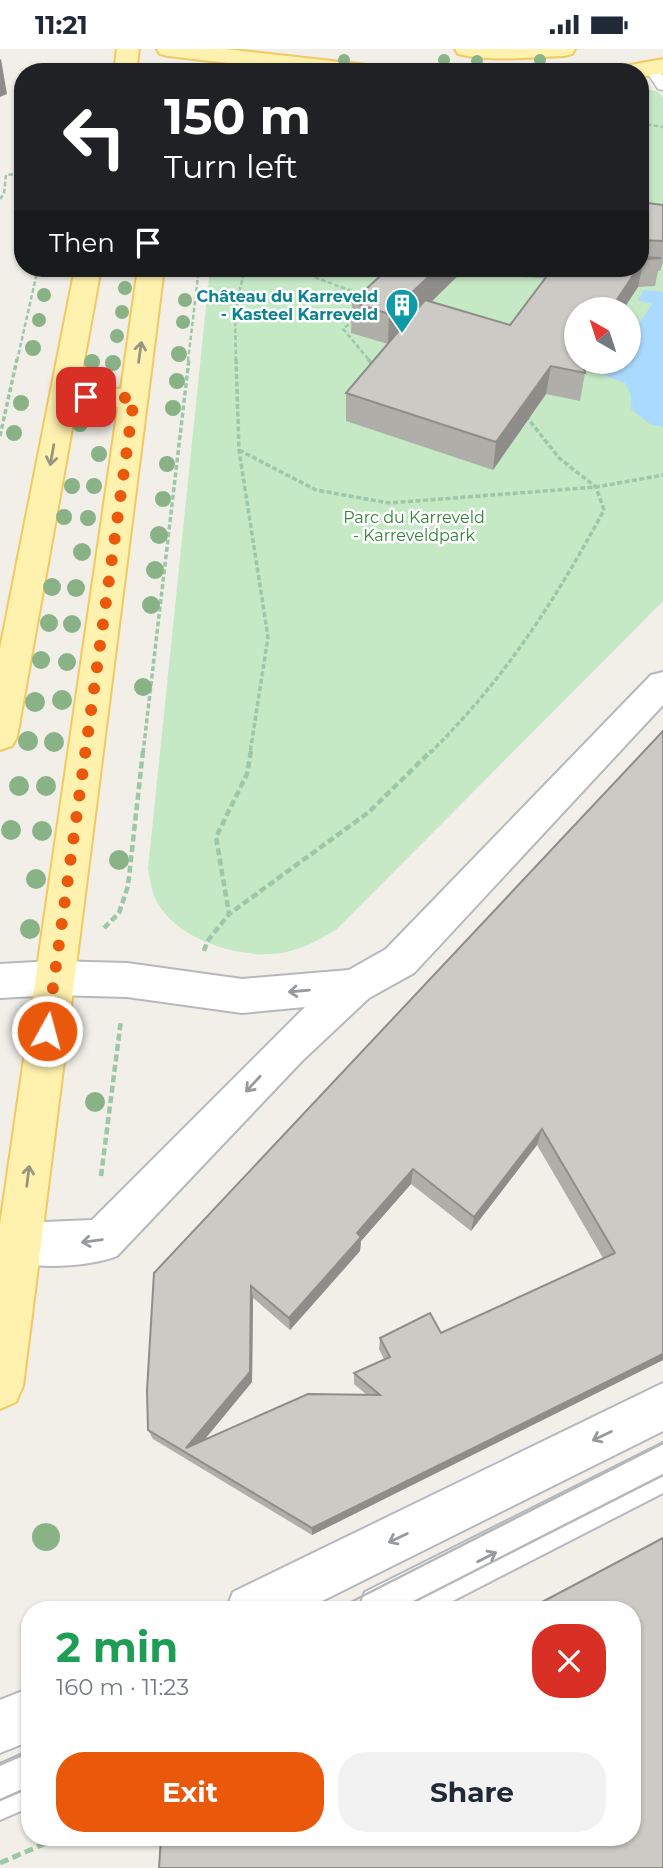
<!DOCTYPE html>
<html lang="en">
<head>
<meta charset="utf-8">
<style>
	body { margin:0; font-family:Montserrat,sans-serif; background:#f2f2f3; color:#1f2937; height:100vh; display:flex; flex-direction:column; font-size:26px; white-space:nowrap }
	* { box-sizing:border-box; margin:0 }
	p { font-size:23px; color:#747a83 }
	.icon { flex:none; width:38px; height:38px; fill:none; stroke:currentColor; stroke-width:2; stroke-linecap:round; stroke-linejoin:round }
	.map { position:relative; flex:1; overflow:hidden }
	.side { position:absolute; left:21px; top:1552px; width:620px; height:245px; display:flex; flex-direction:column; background:#fff; border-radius:28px; box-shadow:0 2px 5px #0004 }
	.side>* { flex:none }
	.hud { position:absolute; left:14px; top:14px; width:635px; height:214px; border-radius:28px; box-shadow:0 2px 5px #0004; background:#202124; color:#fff; overflow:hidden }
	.needle { width:46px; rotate:321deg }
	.fabs { position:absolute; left:564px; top:248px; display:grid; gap:14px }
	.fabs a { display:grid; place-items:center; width:77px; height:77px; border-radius:50%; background:#fff; box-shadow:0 2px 5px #0004; font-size:35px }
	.pin { position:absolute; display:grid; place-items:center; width:60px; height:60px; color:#fff; margin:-30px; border-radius:14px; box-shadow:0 4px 10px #0006 }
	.me { position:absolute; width:77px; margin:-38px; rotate:7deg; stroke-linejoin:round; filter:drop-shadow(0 0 5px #0008) }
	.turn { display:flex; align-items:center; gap:24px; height:147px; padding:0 35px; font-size:32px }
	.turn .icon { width:91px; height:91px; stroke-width:2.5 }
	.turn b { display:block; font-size:49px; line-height:60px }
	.then { display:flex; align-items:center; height:66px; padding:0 35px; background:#0003; gap:14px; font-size:26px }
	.round { display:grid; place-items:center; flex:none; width:74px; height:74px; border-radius:28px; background:#f2f2f3 }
	.overview { display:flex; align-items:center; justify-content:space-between; height:119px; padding:0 35px }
	h1 { font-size:42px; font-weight:700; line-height:52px; color:#1e9e55 }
	.action { display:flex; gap:14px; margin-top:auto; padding:14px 35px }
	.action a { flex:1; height:80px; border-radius:28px; background:#ea580c; color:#fff; font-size:28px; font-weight:700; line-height:80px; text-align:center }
	.action a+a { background:#f2f2f3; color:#1f2937 }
	.status { display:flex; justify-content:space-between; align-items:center; height:49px; padding:0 35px; background:#fff; direction:ltr }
	.status svg { height:19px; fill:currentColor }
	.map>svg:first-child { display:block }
	.green { fill:#c5e8c5; fill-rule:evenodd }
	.water { fill:#aadaff }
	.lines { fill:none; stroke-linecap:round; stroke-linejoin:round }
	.service-casing { stroke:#b5b8bc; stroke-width:3 }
	.minor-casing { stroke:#b5b8bc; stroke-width:4 }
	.tertiary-casing { stroke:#b5b8bc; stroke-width:4 }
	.primary-casing { stroke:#f2c960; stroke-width:4 }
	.path-far3 { stroke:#9cc7a9; stroke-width:2.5; stroke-dasharray:4.5 2.5; stroke-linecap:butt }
	.path-far2 { stroke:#9cc7a9; stroke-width:3.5; stroke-dasharray:5 2.5; stroke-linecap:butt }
	.path-far1 { stroke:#9cc7a9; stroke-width:4.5; stroke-dasharray:7 3.5; stroke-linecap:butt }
	.path { stroke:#9cc7a9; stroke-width:5; stroke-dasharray:9 4.5; stroke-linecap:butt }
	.service { fill:#fff; fill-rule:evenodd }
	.minor { fill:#fff; fill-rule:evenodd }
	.tertiary { fill:#fff; fill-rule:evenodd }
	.primary { fill:#fff2af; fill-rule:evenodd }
	.tram { stroke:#b6b7b8; stroke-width:2.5 }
	.tree { fill:#89b387 }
	.wall { fill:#afaea9; fill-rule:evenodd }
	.shaded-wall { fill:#8f8d8a }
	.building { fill:#cccac5; stroke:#8f8d8a; stroke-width:2; fill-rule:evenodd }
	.oneway { stroke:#979581 }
	.oneway2 { stroke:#979a9d }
	.route { stroke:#ea580c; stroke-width:12; stroke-dasharray:0 21.6 }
	.labels { text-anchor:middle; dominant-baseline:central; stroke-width:5; stroke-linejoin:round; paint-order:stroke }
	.far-culture-label { font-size:16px; font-weight:bold; fill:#0d838f; stroke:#fff; text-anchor:end }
	.far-park-label { font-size:16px; fill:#348238; stroke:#fff }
</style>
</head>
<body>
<div class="status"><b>11:21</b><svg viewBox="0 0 49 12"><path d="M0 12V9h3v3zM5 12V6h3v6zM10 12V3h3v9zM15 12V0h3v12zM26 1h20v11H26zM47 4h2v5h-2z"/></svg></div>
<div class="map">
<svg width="663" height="1819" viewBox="0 0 663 1819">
	<rect width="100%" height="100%" fill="#f1efe8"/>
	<path class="green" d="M641,38L658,43L663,48V552L337,880C318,892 295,904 272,905C232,907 175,889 156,851C151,841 150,830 148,820L210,219H640ZM576,261H628V313H576Z"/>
	<polygon class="water" points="644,241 663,243 663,378 650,375 631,360 631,346 625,334 589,320 595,314 611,319 615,313 628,313 628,292 652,255 638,251"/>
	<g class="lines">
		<defs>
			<g id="service">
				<polygon points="651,15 656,16 663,27 663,41 658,40 644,19"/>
				<polygon points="509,219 580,220 588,225 580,230 515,226 510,224"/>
			</g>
			<path id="minor" d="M663,623V656L414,924L369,949L302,1012L117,1207C90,1218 31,1221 5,1210L0,1191L5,1180L20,1174L92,1171L305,958L242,964L127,948L53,946L0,949V915L53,912L127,914L242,930L349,921L386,900L651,626Z"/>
			<g id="tertiary">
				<polygon points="663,1334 663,1382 304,1561 226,1561 233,1543"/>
				<polygon points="663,1394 663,1444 435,1561 358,1561 365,1543"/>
				<polygon points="30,1639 30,1692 0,1704 0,1651"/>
				<polygon points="30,1704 30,1758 0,1771 0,1717"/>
			</g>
			<g id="primary">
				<polygon points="117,0 139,0 136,23 114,23"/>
				<polygon points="157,0 225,0 367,16 375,18 378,23 307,23 168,7 160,5"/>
				<path d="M455,0H575L572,5L564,7C529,8 492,13 458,5Z"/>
				<polygon points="663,10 663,24 640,28 640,23 617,23 620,18"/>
				<polygon points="75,219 101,219 79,339 121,340 138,219 164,219 23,1337 16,1353 0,1360 0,1176 118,358 76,357 17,688 12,697 0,701 0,600"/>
			</g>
		</defs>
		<use href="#service" class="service-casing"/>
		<use href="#minor" class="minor-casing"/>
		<use href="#tertiary" class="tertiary-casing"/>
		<use href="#primary" class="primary-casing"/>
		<g class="path-far3">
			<polyline points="640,74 663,78"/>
			<polyline points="0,150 4,145 6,126 23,124"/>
			<polyline points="297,219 298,222 365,247"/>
			<polyline points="354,271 343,280 370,312"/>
			<polyline points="17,312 38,219"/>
			<polyline points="188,312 199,219"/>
			<polyline points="236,312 235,261 245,219"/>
		</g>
		<g class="path-far2">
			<polyline points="236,310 239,401 268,588 250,704"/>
			<polyline points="368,310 373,316"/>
			<polyline points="0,387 17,310"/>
			<polyline points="239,401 316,441 389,454 596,438 663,426"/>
			<polyline points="143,704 189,310"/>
			<path d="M430,704C504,631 555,552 604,461L596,438L559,409L526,367"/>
		</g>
		<g class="path-far1">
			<polyline points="251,702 247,725 216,788 229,865 369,763 431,702"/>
			<polyline points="104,879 119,864 128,837 143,702"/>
			<polyline points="204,902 207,893 229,865"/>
			<polyline points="101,1127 121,971"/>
		</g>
		<polyline class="path" points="0,1814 60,1788"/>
		<use href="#service" class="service"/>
		<use href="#minor" class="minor"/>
		<use href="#tertiary" class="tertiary"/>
		<use href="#primary" class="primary"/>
		<g class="tram">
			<polyline points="335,1561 663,1394"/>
			<polyline points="398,1561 663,1426"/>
			<polyline points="0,1714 30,1701"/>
			<polyline points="0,1751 30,1738"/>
		</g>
	</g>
	<g class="tree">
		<circle cx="344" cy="11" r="6"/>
		<circle cx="444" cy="11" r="6"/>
		<circle cx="540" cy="11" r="6"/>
		<circle cx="477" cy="12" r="6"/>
		<circle cx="125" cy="239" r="7"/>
		<circle cx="44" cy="246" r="7"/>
		<circle cx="185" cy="251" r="7"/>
		<circle cx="122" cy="263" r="7"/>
		<circle cx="39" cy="271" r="7"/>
		<circle cx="183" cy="273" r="7"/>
		<circle cx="117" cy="287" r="7"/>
		<circle cx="33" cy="299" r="8"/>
		<circle cx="179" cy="305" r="8"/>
		<circle cx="92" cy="313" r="8"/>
		<circle cx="113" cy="314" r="8"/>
		<circle cx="177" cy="332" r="8"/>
		<circle cx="21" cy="354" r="8"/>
		<circle cx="173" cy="359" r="8"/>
		<circle cx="80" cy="375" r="8"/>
		<circle cx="14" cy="384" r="8"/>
		<circle cx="99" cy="405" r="8"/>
		<circle cx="167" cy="415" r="8"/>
		<circle cx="72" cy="437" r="8"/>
		<circle cx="94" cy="437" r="8"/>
		<circle cx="163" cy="450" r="8"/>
		<circle cx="64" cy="468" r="8"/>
		<circle cx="88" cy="469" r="8"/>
		<circle cx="159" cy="486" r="9"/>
		<circle cx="82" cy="503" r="9"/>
		<circle cx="155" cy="521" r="9"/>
		<circle cx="52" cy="538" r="9"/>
		<circle cx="76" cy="539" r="9"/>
		<circle cx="151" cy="556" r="9"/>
		<circle cx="49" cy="574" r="9"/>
		<circle cx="72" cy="575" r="9"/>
		<circle cx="41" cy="611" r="9"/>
		<circle cx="67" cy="613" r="9"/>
		<circle cx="143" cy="638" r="9"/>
		<circle cx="62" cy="651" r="10"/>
		<circle cx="35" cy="653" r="10"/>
		<circle cx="28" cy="692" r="10"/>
		<circle cx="54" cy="693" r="10"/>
		<circle cx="19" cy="737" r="10"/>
		<circle cx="46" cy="737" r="10"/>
		<circle cx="11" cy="781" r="10"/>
		<circle cx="42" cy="782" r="10"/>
		<circle cx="119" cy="811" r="10"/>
		<circle cx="36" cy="830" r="10"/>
		<circle cx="30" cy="880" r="10"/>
		<circle cx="95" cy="1053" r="10"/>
		<circle cx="46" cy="1488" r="14"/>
	</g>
	<g class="wall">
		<polygon points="640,153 663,156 663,214 660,222 658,222 655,237 638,238 576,313 589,313 584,321 585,324 580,352 546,345 493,421 346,372 346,344 388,295 351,284 352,253 432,253 510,276 640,219"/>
		<path d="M663,682V1311L312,1486L153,1390L148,1381L147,1341ZM537,1096L603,1209L441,1284L380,1289L379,1300L384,1310L354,1324V1335L367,1346L204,1391L252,1333L253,1249L290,1281L360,1202L361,1192L411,1135L471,1182Z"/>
	</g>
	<g class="shaded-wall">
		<polygon points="1,10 7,45 0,48 0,11"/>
		<polygon points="644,210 638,238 623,261 610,261 638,219 640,219 640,215"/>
		<polygon points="438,219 466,219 388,295 389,265"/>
		<polygon points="580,313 589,313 583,324"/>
		<polygon points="551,317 546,345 493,421 496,393"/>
		<polygon points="542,1080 537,1096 471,1182 474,1168"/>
		<polygon points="413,1120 411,1135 361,1192 360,1202 290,1281 289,1269 357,1184"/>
		<polygon points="251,1237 253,1249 252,1333 191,1407 186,1399"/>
		<polygon points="663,1305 663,1311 312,1486 312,1479"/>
	</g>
	<g class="building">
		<polygon points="640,153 663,156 663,192 640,191"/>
		<polygon points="640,208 661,209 644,210 640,215"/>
		<polygon points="389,219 438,219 389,265 352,253"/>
		<polygon points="553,219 638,219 610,261 576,261 576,313 583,313 585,324 551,317 496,393 346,344 425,251 510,276"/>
		<path d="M663,682V1305L312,1479L148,1381L147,1341L154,1224ZM542,1080L615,1204L441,1284L430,1264L380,1289L390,1308L354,1324L380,1346L308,1345L186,1399L250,1323L251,1237L289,1269L361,1188L357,1184L413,1120L474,1168Z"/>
		<polygon points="663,1489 663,1819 159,1819 161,1788 632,1788 632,1561 527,1561"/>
	</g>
	<defs><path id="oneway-shaft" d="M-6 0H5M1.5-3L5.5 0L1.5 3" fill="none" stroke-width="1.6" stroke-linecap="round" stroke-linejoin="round" transform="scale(1.75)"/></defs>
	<g class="oneway">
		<use href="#oneway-shaft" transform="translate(140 303) rotate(-82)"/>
		<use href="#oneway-shaft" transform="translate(52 406) rotate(100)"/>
		<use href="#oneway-shaft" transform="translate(28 1127) rotate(-83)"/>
	</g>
	<g class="oneway2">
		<use href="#oneway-shaft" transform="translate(299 942) rotate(175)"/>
		<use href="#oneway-shaft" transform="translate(253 1035) rotate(133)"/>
		<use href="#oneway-shaft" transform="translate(92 1192) rotate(172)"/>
		<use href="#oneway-shaft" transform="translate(602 1387) rotate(154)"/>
		<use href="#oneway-shaft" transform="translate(398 1489) rotate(154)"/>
		<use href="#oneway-shaft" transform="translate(487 1508) rotate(-27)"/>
	</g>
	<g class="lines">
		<polyline class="route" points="47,982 134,349 86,348"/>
	</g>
	<defs>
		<symbol id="building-pin" viewBox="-11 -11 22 30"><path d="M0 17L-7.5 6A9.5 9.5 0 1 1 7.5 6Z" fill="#0f9aa8" stroke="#fff"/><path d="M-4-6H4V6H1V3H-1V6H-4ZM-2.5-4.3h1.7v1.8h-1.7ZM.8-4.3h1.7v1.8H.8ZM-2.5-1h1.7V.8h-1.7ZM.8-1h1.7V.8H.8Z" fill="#fff"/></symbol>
	</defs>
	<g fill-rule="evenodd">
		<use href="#building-pin" x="383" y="237" width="38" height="52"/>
	</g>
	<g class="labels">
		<g class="far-culture-label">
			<text x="378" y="247">Château du Karreveld<tspan x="378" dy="18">- Kasteel Karreveld</tspan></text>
		</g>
		<g class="far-park-label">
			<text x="414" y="468">Parc du Karreveld<tspan x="414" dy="18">- Karreveldpark</tspan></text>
		</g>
	</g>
</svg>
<div class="fabs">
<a><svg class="needle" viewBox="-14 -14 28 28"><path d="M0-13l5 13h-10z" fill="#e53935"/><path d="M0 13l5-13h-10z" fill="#747a83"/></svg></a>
</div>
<div class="pin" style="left:86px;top:348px;background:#d93025"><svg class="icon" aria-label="arrive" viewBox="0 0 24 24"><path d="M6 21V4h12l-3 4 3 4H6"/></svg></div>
<svg class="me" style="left:47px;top:982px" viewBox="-20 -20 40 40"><circle r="17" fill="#ea580c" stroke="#fff" stroke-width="3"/><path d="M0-11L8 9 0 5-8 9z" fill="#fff"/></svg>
<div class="hud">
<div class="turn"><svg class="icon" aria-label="left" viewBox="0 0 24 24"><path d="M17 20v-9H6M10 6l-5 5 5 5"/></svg><div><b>150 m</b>Turn left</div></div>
<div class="then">Then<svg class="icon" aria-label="arrive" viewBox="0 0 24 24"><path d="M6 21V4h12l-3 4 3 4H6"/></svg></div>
</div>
<section class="side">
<div class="overview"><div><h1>2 min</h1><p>160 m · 11:23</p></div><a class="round" style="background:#d93025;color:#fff"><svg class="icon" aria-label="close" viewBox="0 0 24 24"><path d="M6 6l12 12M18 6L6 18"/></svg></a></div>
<div class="action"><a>Exit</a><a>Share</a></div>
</section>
</div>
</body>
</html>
